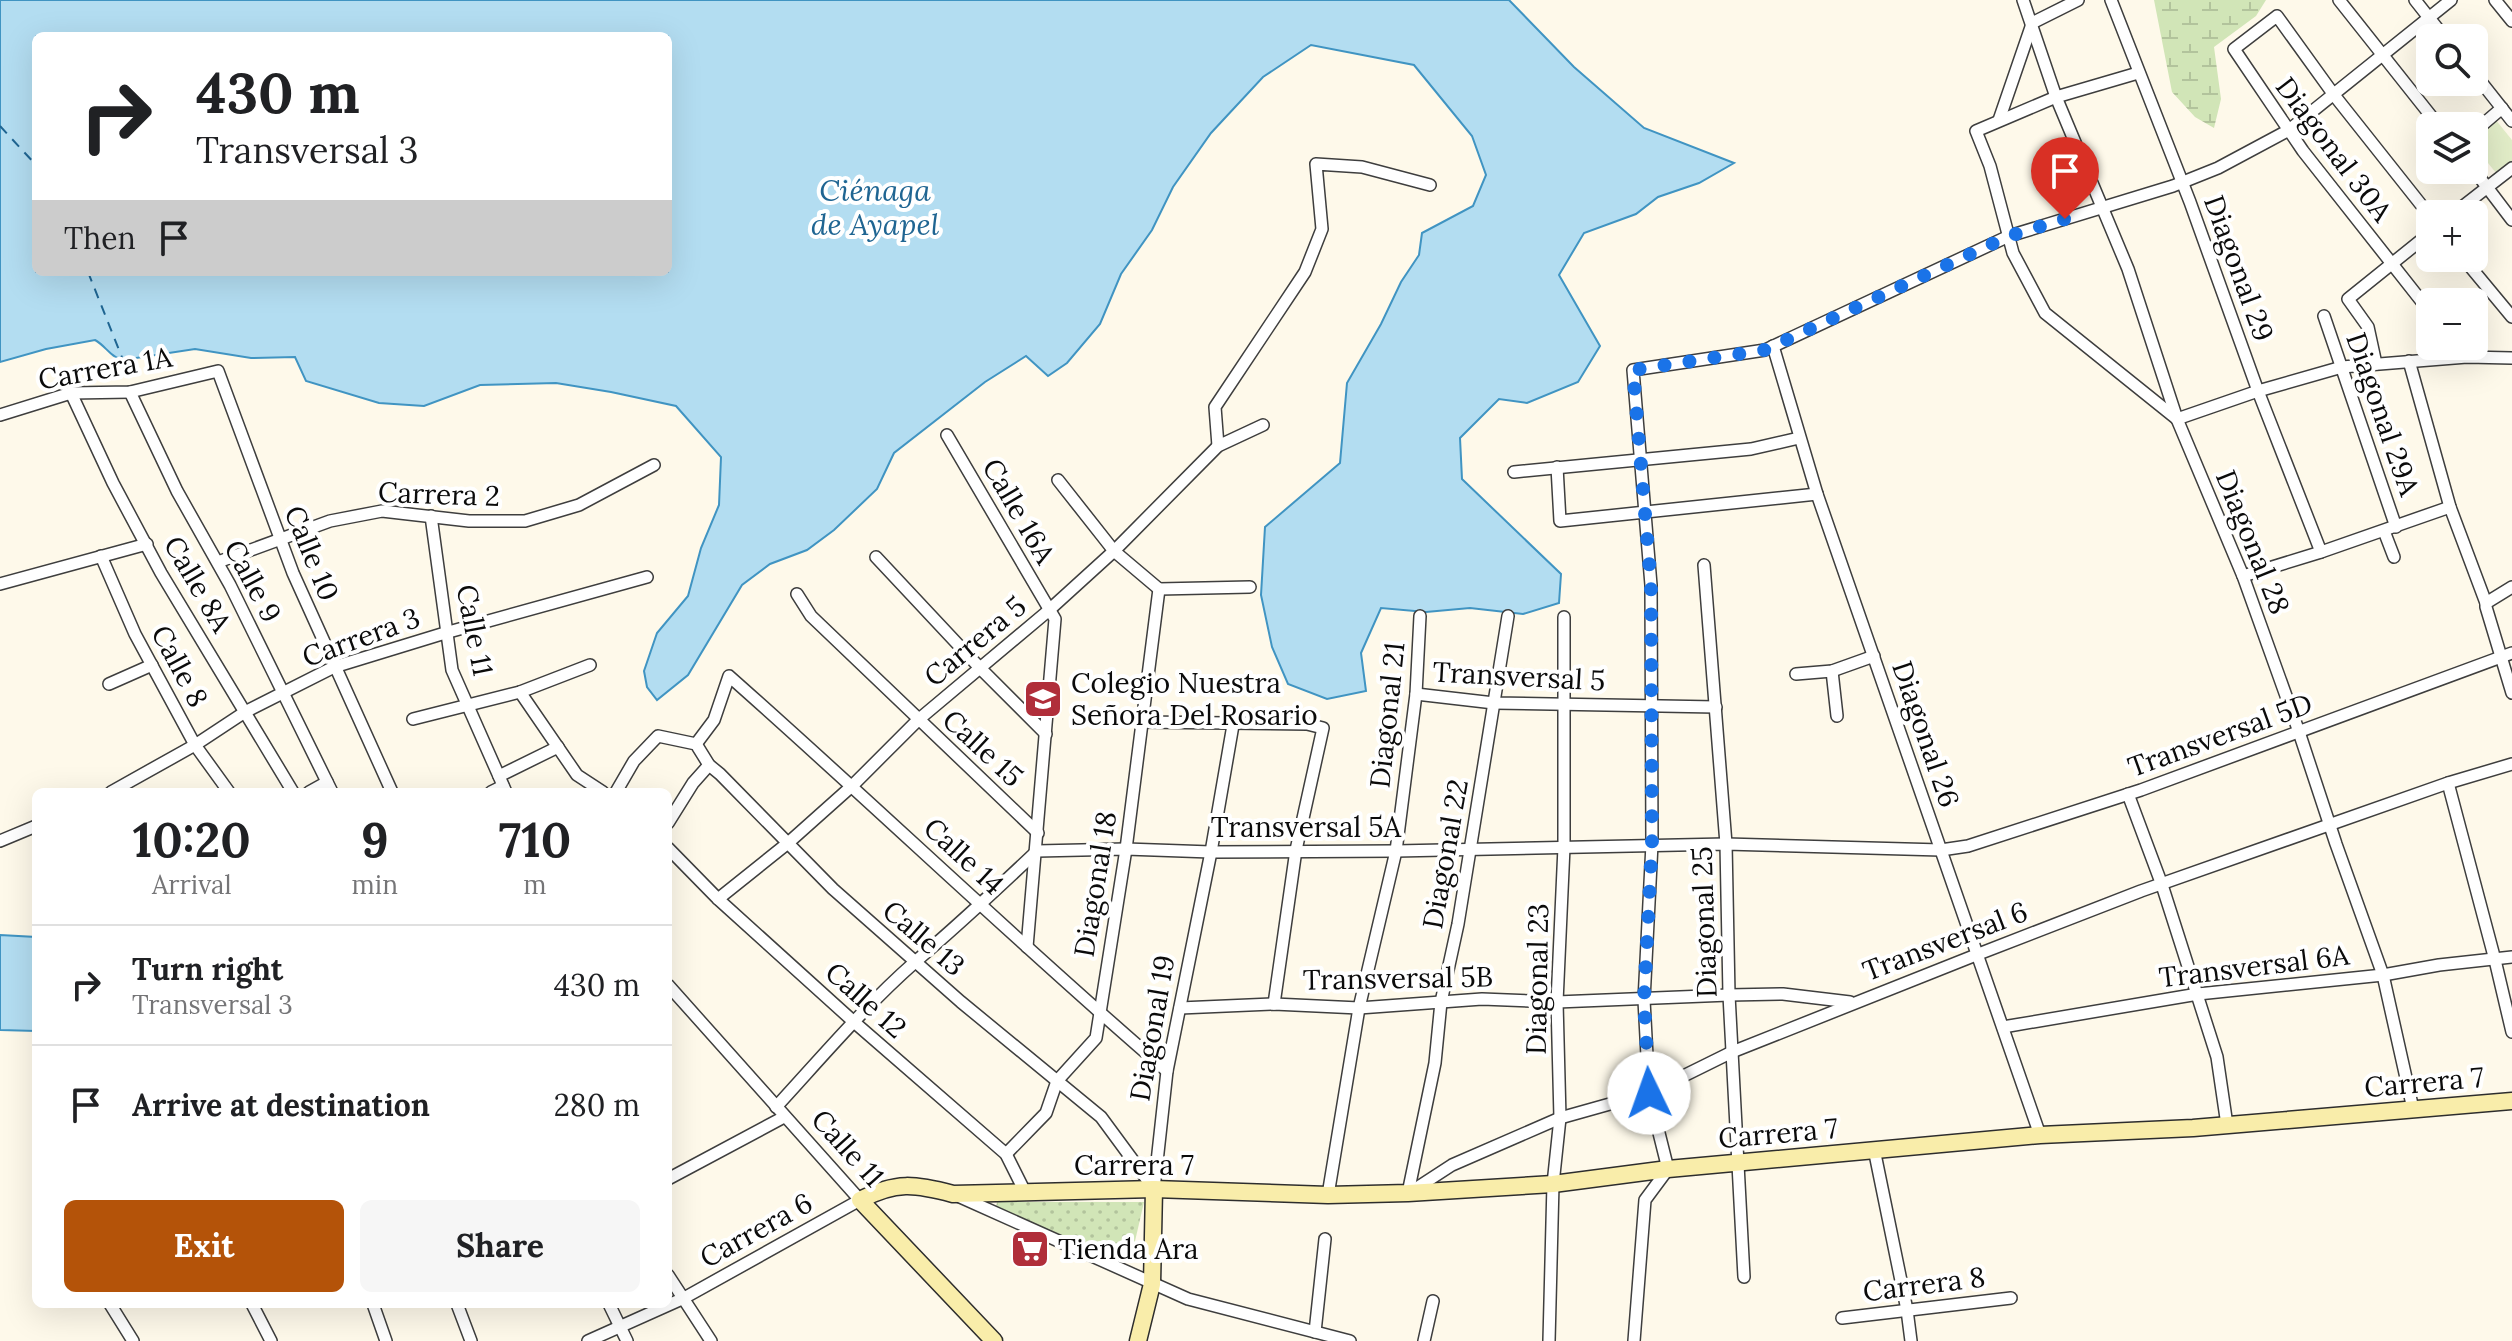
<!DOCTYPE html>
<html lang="en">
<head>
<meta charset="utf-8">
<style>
	body { margin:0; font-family:Lora,serif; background:#f6f6f6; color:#202124; height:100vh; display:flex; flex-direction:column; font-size:30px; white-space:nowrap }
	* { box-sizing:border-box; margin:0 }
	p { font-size:26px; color:#757577 }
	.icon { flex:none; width:44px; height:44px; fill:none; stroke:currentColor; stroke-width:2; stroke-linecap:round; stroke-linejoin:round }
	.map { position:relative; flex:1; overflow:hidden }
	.side { position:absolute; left:32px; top:788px; width:640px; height:520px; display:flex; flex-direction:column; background:#fff; border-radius:12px; box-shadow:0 8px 32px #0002 }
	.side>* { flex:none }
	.guide { position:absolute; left:32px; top:32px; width:640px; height:244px; border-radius:12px; box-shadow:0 8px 32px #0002; background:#fff; color:#202124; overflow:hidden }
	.controls { position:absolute; left:2416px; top:24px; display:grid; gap:16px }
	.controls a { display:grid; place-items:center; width:72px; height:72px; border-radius:12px; background:#fff; box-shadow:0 8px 32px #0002; font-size:40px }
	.pin { position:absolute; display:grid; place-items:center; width:68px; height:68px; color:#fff; margin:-82px -34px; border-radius:50% 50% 50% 0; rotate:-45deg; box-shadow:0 0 8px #0007 }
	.pin .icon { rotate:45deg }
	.me { position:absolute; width:88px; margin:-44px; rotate:357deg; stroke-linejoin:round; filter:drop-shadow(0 0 6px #0008) }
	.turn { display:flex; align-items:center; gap:28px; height:168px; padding:0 32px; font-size:36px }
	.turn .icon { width:104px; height:104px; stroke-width:2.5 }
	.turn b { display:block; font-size:56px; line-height:68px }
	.then { display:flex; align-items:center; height:76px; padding:0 32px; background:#0003; gap:16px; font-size:30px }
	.eta { display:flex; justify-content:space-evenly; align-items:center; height:136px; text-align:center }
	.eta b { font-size:48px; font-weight:700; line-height:56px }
	.primary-button { display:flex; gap:16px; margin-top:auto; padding:16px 32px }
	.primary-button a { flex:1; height:92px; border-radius:12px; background:#b45309; color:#fff; font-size:32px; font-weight:700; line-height:92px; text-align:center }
	.primary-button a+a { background:#f6f6f6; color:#202124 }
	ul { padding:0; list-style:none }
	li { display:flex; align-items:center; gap:24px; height:120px; padding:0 32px; border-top:2px solid #e0e0e0 }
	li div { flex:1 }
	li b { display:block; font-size:30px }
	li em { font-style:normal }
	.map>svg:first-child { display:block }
	.wetland { fill:url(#wetland-marsh) }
	.park { fill:url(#park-dots) }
	.pitch { fill:#e2edc8 }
	.water { fill:#b3ddf1; stroke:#4094c2; stroke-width:2; fill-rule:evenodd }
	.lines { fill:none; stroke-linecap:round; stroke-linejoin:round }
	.ferry { stroke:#1f6592; stroke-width:2; stroke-dasharray:10 8; stroke-linecap:butt }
	.minor-casing { stroke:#3e3e3e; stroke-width:14 }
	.secondary-casing { stroke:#2d2d2d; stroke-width:19 }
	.minor { stroke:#fff; stroke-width:11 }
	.secondary { stroke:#f9edaa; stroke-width:16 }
	.route { stroke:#1a73e8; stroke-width:14; stroke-dasharray:0 25.2 }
	.labels { text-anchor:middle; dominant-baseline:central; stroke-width:8; stroke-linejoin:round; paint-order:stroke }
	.street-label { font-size:28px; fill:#0b0b0b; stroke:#fff }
	.poi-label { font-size:28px; fill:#0b0b0b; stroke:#fff; text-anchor:start }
	.water-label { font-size:30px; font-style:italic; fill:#1f6592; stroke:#fff }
</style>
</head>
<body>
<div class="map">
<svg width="2512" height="1341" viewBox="0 0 2512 1341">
	<defs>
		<pattern id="wetland-marsh" width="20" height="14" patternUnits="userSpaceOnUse" patternTransform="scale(2)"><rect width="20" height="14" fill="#d1e5b7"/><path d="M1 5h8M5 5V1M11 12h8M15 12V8" fill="none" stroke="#b2c39c"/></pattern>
		<pattern id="park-dots" width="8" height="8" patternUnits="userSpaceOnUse" patternTransform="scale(2)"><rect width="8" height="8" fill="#d1e5b7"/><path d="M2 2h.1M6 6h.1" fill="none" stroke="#b2c39c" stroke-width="1.8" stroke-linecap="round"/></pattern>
	</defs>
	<rect width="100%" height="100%" fill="#fef9ea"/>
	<polygon class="wetland" points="2154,0 2266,0 2256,16 2214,47 2221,99 2214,128 2195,117 2172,92"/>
	<polygon class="park" points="997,1202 1144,1202 1130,1263 996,1208"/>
	<polygon class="pitch" points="2495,119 2512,140 2512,164 2497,174 2474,146 2474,134"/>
	<g class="water">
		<path d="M0,0H1509L1574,67L1644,128L1734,163L1699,183L1658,197L1636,214L1584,233L1559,275L1600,346L1578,382L1527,403L1499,399L1460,438L1462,479L1561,574L1559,603L1523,614L1470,608L1426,612L1381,608L1361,653L1366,691L1327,699L1288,684L1272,647L1261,595L1265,527L1340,463L1347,383L1381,324L1401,282L1419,255L1422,233L1473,206L1486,175L1472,136L1414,65L1311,45L1263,77L1211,133L1173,187L1152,230L1121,274L1100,324L1067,363L1048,376L1026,356L985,382L894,453L877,489L834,530L807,550L770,564L742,585L688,675L657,700L647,687L644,671L657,633L688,596L701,548L719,505L721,457L676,406L611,392L556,383L480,385L424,406L379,403L306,381L295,357L251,358L195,349L123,360C110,357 106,346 95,340L46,349L0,362ZM36,36H668V272H36Z"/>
		<polygon points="0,935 36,937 36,1031 0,1030"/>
	</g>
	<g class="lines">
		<g class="ferry">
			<polyline points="0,126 36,165"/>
			<polyline points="88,272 123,360"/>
		</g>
		<defs>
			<g id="minor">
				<polyline points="2023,0 2056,97 2128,269 2177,419 2243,576 2299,732 2336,844 2383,975 2413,1109"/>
				<polyline points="2111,0 2190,202 2258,391 2321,552"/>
				<polyline points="2339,0 2439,126"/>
				<polyline points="2415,0 2445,38"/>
				<polyline points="2495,0 2512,21"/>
				<polyline points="2032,23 2078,0"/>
				<polyline points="2138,73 2056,97 1976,131 1990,166 2013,253 2045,313 2177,419 2258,391 2342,367 2467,357 2512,358"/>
				<polyline points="2474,73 2512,121"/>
				<polyline points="1999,120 2032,24"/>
				<polyline points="2474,132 2502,108"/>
				<polyline points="2474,170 2512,220"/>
				<polyline points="2453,214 2512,168"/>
				<polyline points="2430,216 2334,95 2277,16 2234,49 2303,151 2430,312"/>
				<polyline points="2463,258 2512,317"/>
				<polyline points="2324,316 2396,527"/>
				<polyline points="1773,346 1817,494 2040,1135"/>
				<polyline points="2409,361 2450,507 2486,603 2486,607 2512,693"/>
				<polyline points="2376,364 2368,327 2348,299 2430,233"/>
				<polyline points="130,392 177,491 230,585 332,792"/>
				<polyline points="71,393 113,483 161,573 293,792"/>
				<polyline points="0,415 71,393 130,392 218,371 293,573 392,792"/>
				<polyline points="947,435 1055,619 1027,947"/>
				<polyline points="1218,446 1215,407 1305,272 1322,229 1316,164 1362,167 1430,185"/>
				<polyline points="1557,467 1560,521 1817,494"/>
				<polyline points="1514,472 1751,449 1799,438"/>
				<polyline points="1058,480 1114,551 1159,589"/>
				<polyline points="431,516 452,670 506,792"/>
				<polyline points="2384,531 2394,557"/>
				<polyline points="101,556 135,634 195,745 229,792"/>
				<polyline points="876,557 980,668 1046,734"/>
				<polyline points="218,562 330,521 382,511 469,521 525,521 579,505 654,465"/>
				<polyline points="1704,565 1726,844 1729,995 1744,1277"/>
				<polyline points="2243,576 2321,552 2450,507"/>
				<polyline points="0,584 147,544"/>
				<polyline points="1159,589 1250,587"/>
				<polyline points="797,594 811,616 1038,833"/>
				<polyline points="2486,603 2512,587"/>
				<polyline points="1832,671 1837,716"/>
				<polyline points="1796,674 1832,671 1874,656"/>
				<polyline points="109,684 152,665"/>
				<polyline points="520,692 577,775 603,792"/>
				<polyline points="1416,694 1494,703 1716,707"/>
				<polyline points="413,719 520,692 590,665"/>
				<polyline points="1141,722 1307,724 1323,728 1296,850 1274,1004"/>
				<path d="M696,744L714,720L729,676C876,806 1018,943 1167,1071"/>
				<polyline points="499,776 558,747"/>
				<polyline points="2448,783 2495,960 2512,1032"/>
				<polyline points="111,792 195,745 245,712 334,667 445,633 647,577"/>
				<polyline points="309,792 327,782"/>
				<polyline points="491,792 503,786"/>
				<polyline points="616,792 634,761 658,736 696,744 709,765 720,774 833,889 961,1002 1101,1117 1154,1189"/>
				<polyline points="2128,794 2162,885 2217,1057 2227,1125"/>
				<polyline points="668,823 693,783 709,765"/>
				<polyline points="0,841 36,826"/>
				<polyline points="668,848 718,899 854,1022 1006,1154 1025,1192"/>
				<polyline points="718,899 788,843 853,785 918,720 1048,611 1114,551 1218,446 1263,425"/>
				<polyline points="1180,1008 1274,1004 1359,1008 1482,999 1557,1002 1729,995 1783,994 1850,1002"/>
				<polyline points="2003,1027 2198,994 2383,975 2439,965 2512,957"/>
				<path d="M776,1107C821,1058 865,1006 915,962C957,926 997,889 1037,851L1126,849L1211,852L1396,851L1726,844L1941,850L1968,846L2141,790L2512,653"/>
				<polyline points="1874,1149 1907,1310 1911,1341"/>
				<polyline points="1006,1154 1046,1113 1057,1081 1096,1038 1126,849 1159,589"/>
				<polyline points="668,1179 784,1117"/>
				<polyline points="1154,1189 1167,1071 1211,852 1233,725"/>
				<polyline points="1412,1191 1452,1165 1560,1118 1649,1093 1732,1052 1976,955 2141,891 2448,783 2512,764"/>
				<polyline points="1408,1193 1435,1063 1441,1002 1458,924 1508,616"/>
				<polyline points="1328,1195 1359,1008 1396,851 1416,694 1420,616"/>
				<polyline points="958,1196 1188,1299 1350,1341"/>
				<polyline points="668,1275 711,1341"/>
				<polyline points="110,1304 133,1341"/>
				<polyline points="252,1304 271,1341"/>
				<polyline points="373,1304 386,1341"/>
				<polyline points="457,1304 471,1341"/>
				<polyline points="609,1304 627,1341"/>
				<polyline points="1842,1318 2011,1298"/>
				<polyline points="1315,1332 1325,1239"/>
				<polyline points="588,1341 684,1298 860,1200 668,985"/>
				<polyline points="1424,1341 1433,1301"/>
				<polyline points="1549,1341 1553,1184 1560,1118 1557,1002 1564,847 1564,617"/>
				<polyline points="1634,1341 1645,1200 1668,1169 1649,1093 1644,1000 1652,844 1651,585 1633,370 1765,350 2009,236 2173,186 2218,168 2289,130 2451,0"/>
			</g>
			<g id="secondary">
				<path d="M994,1341L860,1200C896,1181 915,1184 953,1194L1154,1189L1328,1195L1408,1193L1553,1184L1668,1169L2040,1135L2193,1128L2512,1101"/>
				<polyline points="1138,1341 1152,1284 1154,1189"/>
			</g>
		</defs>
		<use href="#minor" class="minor-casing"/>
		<use href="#secondary" class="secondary-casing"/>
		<use href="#minor" class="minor"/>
		<use href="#secondary" class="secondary"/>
	</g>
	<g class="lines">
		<polyline class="route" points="1649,1093 1644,1000 1652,844 1651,585 1633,370 1765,350 2009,236 2065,219"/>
	</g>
	<defs>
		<symbol id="school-square" viewBox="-11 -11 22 22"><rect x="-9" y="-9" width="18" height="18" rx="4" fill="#b02e3a" stroke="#fff"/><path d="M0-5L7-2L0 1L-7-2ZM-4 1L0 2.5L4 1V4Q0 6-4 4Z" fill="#fff"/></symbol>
		<symbol id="supermarket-square" viewBox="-11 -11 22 22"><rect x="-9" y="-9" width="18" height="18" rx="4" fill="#b02e3a" stroke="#fff"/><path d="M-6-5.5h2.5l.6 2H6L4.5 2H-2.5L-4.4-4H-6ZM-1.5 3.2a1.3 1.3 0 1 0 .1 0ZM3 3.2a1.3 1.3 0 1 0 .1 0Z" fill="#fff"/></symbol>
	</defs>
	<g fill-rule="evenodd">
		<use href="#school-square" x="1021" y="677" width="44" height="44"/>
		<use href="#supermarket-square" x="1008" y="1227" width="44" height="44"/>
	</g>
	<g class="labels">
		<g class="street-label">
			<text transform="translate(2334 149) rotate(53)">Diagonal 30A</text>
			<text transform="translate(2239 268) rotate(70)">Diagonal 29</text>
			<text transform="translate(105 368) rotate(-10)">Carrera 1A</text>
			<text transform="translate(2383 414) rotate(71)">Diagonal 29A</text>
			<text transform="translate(439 494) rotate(2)">Carrera 2</text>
			<text transform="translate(1019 511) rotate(60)">Calle 16A</text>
			<text transform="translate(2253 542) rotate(68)">Diagonal 28</text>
			<text transform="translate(312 553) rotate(68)">Calle 10</text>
			<text transform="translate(253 581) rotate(62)">Calle 9</text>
			<text transform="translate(198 584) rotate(60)">Calle 8A</text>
			<text transform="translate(475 630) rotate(79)">Calle 11</text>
			<text transform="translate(361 637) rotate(-20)">Carrera 3</text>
			<text transform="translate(975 641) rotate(-40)">Carrera 5</text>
			<text transform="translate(180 666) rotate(62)">Calle 8</text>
			<text transform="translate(1519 676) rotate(3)">Transversal 5</text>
			<text transform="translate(1387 715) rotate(-84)">Diagonal 21</text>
			<text transform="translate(1926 734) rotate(71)">Diagonal 26</text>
			<text transform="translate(2220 735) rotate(-20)">Transversal 5D</text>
			<text transform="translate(983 748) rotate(43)">Calle 15</text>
			<text x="1306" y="827">Transversal 5A</text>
			<text transform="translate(1445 854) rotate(-80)">Diagonal 22</text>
			<text transform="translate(964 856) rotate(43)">Calle 14</text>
			<text transform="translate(1095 884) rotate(-81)">Diagonal 18</text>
			<text transform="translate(1704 922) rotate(-92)">Diagonal 25</text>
			<text transform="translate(924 938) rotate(41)">Calle 13</text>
			<text transform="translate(1945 941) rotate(-21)">Transversal 6</text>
			<text transform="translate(2254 966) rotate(-7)">Transversal 6A</text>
			<text transform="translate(1398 978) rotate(-1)">Transversal 5B</text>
			<text transform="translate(1537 979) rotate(-89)">Diagonal 23</text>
			<text transform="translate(866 1000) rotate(42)">Calle 12</text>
			<text transform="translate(1152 1028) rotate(-80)">Diagonal 19</text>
			<text transform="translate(2424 1082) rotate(-5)">Carrera 7</text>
			<text transform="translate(1778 1133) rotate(-5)">Carrera 7</text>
			<text transform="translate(848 1148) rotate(48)">Calle 11</text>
			<text x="1134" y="1165">Carrera 7</text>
			<text transform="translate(756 1230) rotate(-29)">Carrera 6</text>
			<text transform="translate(1924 1284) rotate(-7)">Carrera 8</text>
		</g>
		<g class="poi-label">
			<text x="1071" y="683">Colegio Nuestra<tspan x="1071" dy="32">Señora Del Rosario</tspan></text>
			<text x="1058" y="1249">Tienda Ara</text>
		</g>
		<g class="water-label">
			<text x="875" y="190">Ciénaga<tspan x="875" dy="34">de Ayapel</tspan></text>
		</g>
	</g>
</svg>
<div class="controls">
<a><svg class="icon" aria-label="search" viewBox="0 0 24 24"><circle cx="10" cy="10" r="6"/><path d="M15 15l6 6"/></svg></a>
<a><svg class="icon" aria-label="layers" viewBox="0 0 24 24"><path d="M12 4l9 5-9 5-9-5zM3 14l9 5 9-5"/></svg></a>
<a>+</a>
<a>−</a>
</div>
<div class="pin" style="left:2065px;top:219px;background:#d93025"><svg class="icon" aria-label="arrive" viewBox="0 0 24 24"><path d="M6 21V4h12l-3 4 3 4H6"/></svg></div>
<svg class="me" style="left:1649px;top:1093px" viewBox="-20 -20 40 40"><circle r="19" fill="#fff"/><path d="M0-13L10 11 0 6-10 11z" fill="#1a73e8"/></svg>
<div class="guide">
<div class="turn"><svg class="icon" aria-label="right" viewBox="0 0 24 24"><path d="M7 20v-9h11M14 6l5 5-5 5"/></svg><div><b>430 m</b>Transversal 3</div></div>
<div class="then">Then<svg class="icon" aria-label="arrive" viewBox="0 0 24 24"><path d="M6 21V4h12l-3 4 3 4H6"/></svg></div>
</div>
<section class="side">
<div class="eta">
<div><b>10:20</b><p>Arrival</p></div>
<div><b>9</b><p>min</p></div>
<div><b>710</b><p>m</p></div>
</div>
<ul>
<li><svg class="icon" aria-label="right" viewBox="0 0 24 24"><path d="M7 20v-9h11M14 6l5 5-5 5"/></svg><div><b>Turn right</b><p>Transversal 3</p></div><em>430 m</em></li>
<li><svg class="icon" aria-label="arrive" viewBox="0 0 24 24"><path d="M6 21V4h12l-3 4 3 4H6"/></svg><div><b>Arrive at destination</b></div><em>280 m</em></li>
</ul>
<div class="primary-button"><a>Exit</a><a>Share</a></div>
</section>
</div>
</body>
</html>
